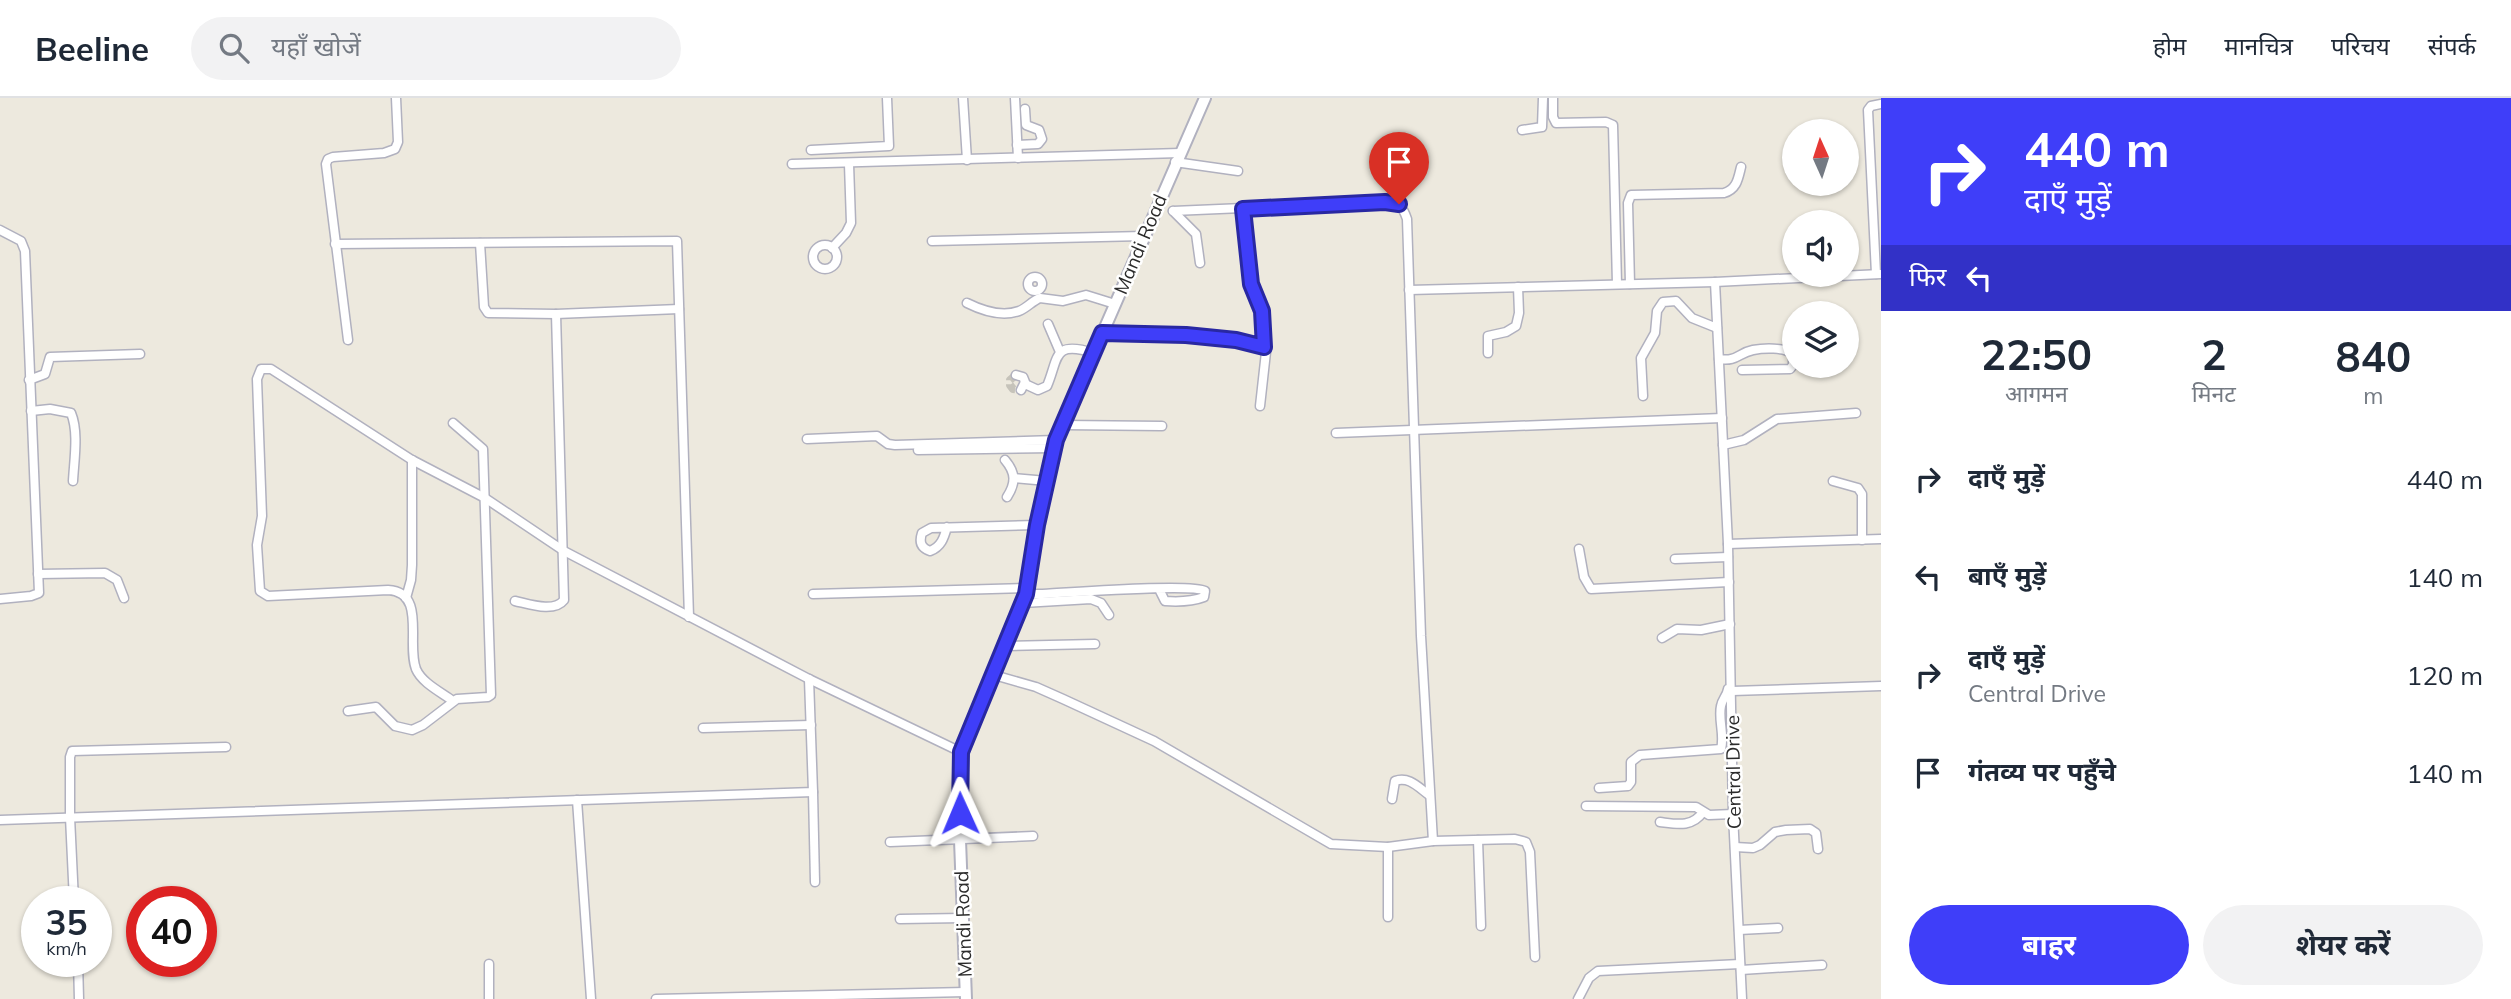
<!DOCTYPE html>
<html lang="hi">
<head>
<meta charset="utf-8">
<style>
	body { margin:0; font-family:Mulish,"Noto Sans Devanagari",sans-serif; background:#f2f2f3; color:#1f2937; height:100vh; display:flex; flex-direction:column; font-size:26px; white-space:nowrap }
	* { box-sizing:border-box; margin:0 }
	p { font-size:23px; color:#747a83 }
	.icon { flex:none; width:38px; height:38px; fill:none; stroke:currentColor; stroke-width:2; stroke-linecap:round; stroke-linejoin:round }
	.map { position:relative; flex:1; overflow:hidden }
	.side { display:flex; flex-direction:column; background:#fff; width:630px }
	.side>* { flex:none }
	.guide { background:#3f3ef9; color:#fff; overflow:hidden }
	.needle { width:46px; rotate:357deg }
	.buttons { position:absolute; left:1782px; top:21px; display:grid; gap:14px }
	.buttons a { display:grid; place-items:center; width:77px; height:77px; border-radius:50%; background:#fff; box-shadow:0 2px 5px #0004; font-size:35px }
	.speed { position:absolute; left:21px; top:788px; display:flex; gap:14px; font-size:35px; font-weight:700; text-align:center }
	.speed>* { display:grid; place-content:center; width:91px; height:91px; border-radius:50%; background:#fff; box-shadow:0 2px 5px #0004; line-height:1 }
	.speed small { font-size:18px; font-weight:400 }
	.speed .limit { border:10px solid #d22; background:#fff; color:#111 }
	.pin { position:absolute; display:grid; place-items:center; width:60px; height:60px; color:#fff; margin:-72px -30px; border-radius:50% 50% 50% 0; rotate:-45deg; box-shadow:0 0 7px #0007 }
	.pin .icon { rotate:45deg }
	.me { position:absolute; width:77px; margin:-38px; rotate:359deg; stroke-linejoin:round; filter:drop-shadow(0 0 5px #0008) }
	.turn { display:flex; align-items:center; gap:24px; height:147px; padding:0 28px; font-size:32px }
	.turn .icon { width:91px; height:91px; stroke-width:2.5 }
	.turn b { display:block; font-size:49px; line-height:60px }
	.then { display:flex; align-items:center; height:66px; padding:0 28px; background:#0003; gap:14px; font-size:26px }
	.eta { display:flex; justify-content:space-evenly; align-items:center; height:119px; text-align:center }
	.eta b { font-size:42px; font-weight:700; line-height:49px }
	.primary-button { display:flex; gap:14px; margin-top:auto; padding:14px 28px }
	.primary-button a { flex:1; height:80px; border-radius:42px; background:#3f3ef9; color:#fff; font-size:28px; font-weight:700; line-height:80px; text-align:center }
	.primary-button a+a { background:#f2f2f3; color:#1f2937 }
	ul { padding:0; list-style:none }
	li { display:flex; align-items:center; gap:21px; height:98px; padding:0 28px }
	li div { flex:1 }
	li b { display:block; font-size:26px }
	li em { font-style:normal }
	header { display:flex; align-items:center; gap:42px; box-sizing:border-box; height:98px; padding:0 35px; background:#fff; border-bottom:2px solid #e0e1e3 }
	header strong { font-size:33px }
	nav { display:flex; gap:38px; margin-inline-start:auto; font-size:24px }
	.search { width:490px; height:63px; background:#f2f2f3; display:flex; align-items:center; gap:18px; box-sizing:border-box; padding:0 24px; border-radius:38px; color:#747a83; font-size:26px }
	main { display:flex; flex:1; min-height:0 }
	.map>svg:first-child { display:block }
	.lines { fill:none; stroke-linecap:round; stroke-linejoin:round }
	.street-tunnel { stroke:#c6c3ba; stroke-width:8; stroke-dasharray:8 4; stroke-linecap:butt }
	.street-casing { stroke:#b1b1bf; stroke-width:11 }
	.secondary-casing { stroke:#b1b1bf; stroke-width:14 }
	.street { stroke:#fff; stroke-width:8 }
	.secondary { stroke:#fff; stroke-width:10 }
	.route-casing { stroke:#2928a2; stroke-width:18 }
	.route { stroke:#3f3ef9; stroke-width:12 }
	.labels { text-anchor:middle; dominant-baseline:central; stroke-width:5; stroke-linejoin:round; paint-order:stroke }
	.street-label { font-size:19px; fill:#2b2b2b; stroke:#fff }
</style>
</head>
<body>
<header>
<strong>Beeline</strong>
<div class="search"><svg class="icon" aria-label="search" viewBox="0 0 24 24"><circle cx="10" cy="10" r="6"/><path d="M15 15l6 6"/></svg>यहाँ खोजें</div>
<nav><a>होम</a><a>मानचित्र</a><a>परिचय</a><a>संपर्क</a></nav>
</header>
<main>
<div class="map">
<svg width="1881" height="901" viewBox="0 0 1881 901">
	<rect width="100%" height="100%" fill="#ede9de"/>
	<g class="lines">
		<polyline class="street-tunnel" points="1016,277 1010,282 1010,287 1013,291 1021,292"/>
		<defs>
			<g id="street">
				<polyline points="963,0 967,62"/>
				<polyline points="1015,0 1018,60"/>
				<polyline points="1553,0 1553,19 1556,25 1606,24 1613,27 1617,186"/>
				<polyline points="1522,32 1542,29 1543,0"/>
				<polyline points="1017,47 1038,46 1042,41 1039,32 1026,27 1025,11"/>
				<polyline points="811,52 889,48 887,0"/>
				<polyline points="1175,64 1238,73"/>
				<polyline points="792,66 1180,55"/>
				<polyline points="1243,111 1249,170 1253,194 1261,209 1264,249"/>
				<path d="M1173,113L1385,104C1399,104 1403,109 1407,121L1421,538L1433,743"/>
				<polyline points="1173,113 1196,136 1200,165"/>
				<polyline points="0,132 21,143 25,153 39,495 31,498 0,501"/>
				<polyline points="932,143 1143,138"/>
				<polyline points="480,145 484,209 488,215 556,216 679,211"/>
				<polyline points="335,146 677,143 689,519"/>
				<circle cx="825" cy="159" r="12"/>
				<polyline points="832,150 846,135 851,125 849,66"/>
				<polyline points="1876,176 1868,12 1871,8 1881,6"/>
				<circle cx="1035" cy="186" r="7"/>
				<polyline points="1715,184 1728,446 1733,716 1742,901"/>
				<path d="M1630,186L1628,105L1631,97L1724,95C1737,91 1738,81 1741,69"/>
				<polyline points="1409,192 1715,184 1881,176"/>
				<path d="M967,205C983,213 1002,219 1019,213C1027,210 1032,203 1040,200L1063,203L1086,197L1115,206"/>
				<polyline points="1048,226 1060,254"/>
				<polyline points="1102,235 1176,236 1262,247 1266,254 1260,308"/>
				<polyline points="348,242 326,66 328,61 333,59 384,55 395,51 398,44 396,0"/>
				<polyline points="1488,255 1488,238 1506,234 1516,228 1519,215 1518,189"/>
				<path d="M1719,261C1737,264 1738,255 1753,252C1763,250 1785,249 1793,256V267L1790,271L1742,272"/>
				<polyline points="1016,277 1023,279 1025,284 1021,292"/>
				<polyline points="29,282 45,276 50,259 140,256"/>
				<path d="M1025,286L1038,292L1047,288C1059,260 1052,242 1094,255"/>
				<polyline points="1643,298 1641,260 1655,235 1657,213 1663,204 1676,203 1692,220 1717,230"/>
				<path d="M31,313L50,311L71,315C79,334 74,363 73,383"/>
				<polyline points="1063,327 1162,328"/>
				<polyline points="1336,335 1722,320"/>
				<polyline points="807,341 877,338 888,346 895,347 1056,342"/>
				<polyline points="1723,347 1744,342 1777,321 1856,315"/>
				<polyline points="918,352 1055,350"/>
				<path d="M1005,362C1016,375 1016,385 1007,399"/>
				<polyline points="1014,380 1047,383"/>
				<polyline points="1833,383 1858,390 1862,396 1862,442"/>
				<path d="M947,429C944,440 941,449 930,453C921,450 919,444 922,435L931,430L1037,427"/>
				<polyline points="1728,446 1881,441"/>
				<polyline points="1579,451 1584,479 1591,491 1729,484"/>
				<polyline points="1675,461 1728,459"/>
				<polyline points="38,476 105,475 117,482 124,500"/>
				<polyline points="813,496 1028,490"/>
				<path d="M1026,496H1041C1066,495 1192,485 1205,493L1204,499C1191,504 1179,504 1165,503L1159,491"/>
				<polyline points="406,500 411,482 412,467 412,362"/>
				<path d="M515,503C529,506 554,515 564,502L556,216"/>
				<polyline points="1023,505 1091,501 1101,505 1109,517"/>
				<polyline points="1662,540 1677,531 1701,532 1730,526"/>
				<polyline points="1006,548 1095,546"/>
				<polyline points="994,577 1036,589 1063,601 1154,643 1331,746 1388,749 1433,743 1515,741 1526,744 1530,754 1535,859"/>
				<polyline points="1732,593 1881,588"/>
				<path d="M453,603C441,594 422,585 416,571C406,546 427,494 388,492L268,498L260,493L257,447L262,418L257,281L261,271H271L412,362L485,400L564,453L809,581L961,654"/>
				<polyline points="348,613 376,609 395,628 412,632 423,627 457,601 488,599 491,597 483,351 453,325"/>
				<polyline points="703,630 811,627"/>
				<path d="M1599,690L1628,688L1631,684V664L1640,657L1721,651C1725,637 1718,622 1721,608C1722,601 1727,598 1728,591"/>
				<polyline points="813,694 815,784"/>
				<path d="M1392,701L1395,683C1409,678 1418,689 1429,697"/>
				<polyline points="577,702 591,901"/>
				<polyline points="1586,708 1696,709 1709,717 1733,716"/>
				<polyline points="0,722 813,694 809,581"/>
				<path d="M1660,724C1676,726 1692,730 1703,714"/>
				<polyline points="1478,742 1481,828"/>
				<polyline points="890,744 1033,738"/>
				<polyline points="1735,749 1753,750 1760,747 1775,734 1786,732 1810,731 1816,735 1818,751"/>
				<polyline points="74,803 70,719 70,659 72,653 226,649"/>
				<polyline points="1388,819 1388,749"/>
				<polyline points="900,821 963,820"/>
				<polyline points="1739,832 1778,830"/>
				<polyline points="78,863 79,901"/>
				<polyline points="489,866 489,901"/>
				<polyline points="1741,872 1822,867"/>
				<polyline points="656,901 966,894"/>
				<polyline points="1578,901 1589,880 1598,873 1740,866"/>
			</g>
			<polyline id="secondary" points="966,901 960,742 960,658 1026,496 1037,427 1056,342 1205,0"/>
		</defs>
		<use href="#street" class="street-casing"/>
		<use href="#secondary" class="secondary-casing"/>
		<use href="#street" class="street"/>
		<use href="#secondary" class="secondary"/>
	</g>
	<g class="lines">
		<defs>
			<polyline id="route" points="960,715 961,654 1026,496 1037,427 1056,342 1102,235 1186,237 1236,242 1264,249 1262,213 1251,186 1243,111 1385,104 1399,106"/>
		</defs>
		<use href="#route" class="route-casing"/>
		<use href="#route" class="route"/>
	</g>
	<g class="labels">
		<g class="street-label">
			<text transform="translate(1140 146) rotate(-67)">Mandi Road</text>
			<text transform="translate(1733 674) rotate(-91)">Central Drive</text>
			<text transform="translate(963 826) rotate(-92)">Mandi Road</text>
		</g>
	</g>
</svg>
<div class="buttons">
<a><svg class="needle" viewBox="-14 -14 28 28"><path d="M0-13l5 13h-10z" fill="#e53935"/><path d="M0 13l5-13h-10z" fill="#747a83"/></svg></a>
<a><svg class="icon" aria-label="sound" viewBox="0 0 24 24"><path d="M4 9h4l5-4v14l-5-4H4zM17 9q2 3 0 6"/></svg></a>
<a><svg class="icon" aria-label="layers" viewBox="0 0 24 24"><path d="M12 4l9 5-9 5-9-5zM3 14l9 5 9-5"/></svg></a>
</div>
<div class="speed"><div>35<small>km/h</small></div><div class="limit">40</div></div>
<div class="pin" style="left:1399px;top:106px;background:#d93025"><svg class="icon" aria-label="arrive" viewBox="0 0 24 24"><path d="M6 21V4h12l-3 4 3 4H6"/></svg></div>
<svg class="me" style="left:960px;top:715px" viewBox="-20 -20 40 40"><path d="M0-17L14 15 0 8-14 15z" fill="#3f3ef9" stroke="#fff" stroke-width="4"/></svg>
</div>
<section class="side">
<div class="guide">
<div class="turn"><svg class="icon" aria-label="right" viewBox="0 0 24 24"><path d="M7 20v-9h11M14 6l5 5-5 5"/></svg><div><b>440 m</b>दाएँ मुड़ें</div></div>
<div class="then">फिर<svg class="icon" aria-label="left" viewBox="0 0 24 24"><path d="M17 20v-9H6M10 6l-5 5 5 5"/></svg></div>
</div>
<div class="eta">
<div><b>22:50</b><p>आगमन</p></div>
<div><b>2</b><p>मिनट</p></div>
<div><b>840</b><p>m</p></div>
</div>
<ul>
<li><svg class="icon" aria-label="right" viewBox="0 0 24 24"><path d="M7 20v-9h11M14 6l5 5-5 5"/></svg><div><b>दाएँ मुड़ें</b></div><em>440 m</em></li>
<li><svg class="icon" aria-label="left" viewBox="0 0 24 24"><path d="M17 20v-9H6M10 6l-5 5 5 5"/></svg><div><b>बाएँ मुड़ें</b></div><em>140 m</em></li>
<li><svg class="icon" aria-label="right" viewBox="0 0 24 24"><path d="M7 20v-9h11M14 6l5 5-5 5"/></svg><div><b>दाएँ मुड़ें</b><p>Central Drive</p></div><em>120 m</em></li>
<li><svg class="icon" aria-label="arrive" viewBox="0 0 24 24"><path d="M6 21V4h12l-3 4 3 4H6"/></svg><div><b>गंतव्य पर पहुँचे</b></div><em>140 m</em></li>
</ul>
<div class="primary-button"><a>बाहर</a><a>शेयर करें</a></div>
</section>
</main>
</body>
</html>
